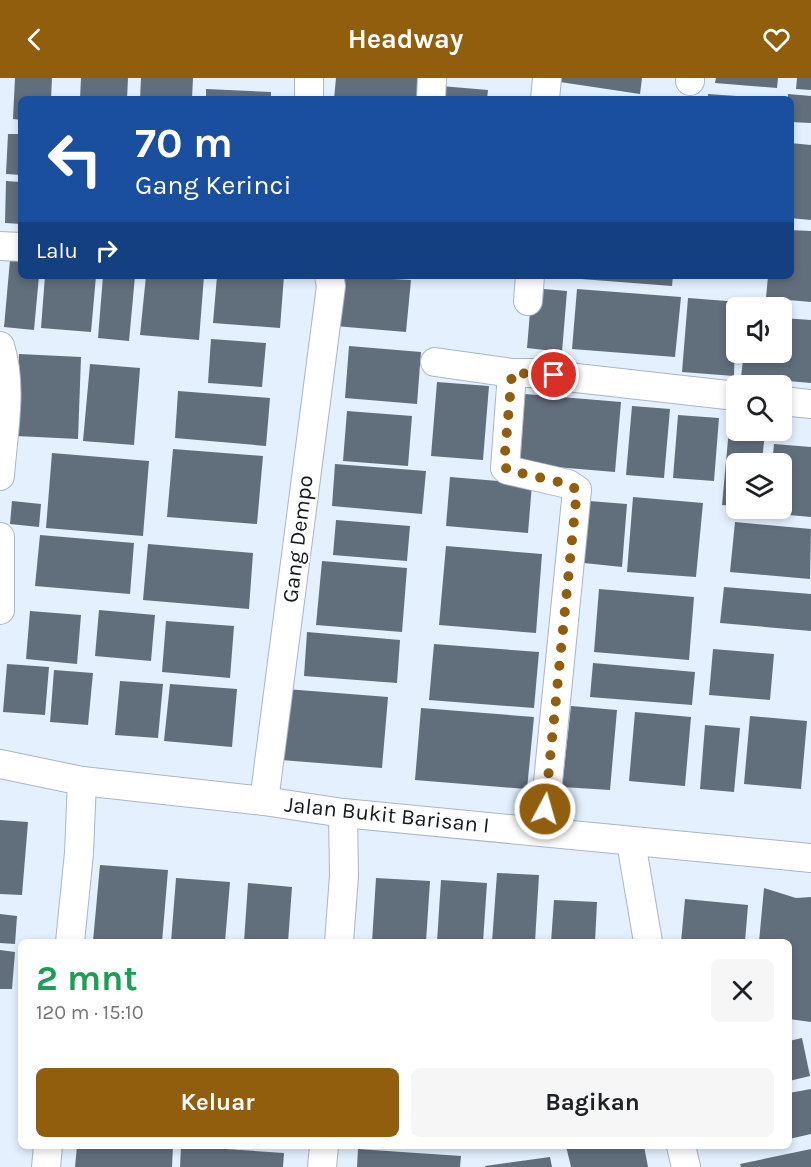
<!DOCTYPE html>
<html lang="id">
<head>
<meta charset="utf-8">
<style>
	body { margin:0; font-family:Karla,sans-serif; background:#f6f6f6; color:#202124; height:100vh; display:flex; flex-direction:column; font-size:22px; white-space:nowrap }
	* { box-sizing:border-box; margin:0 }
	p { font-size:20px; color:#757577 }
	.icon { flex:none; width:33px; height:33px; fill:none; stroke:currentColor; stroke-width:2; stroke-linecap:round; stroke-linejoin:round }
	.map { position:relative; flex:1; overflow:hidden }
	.drawer { position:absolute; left:18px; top:861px; width:774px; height:210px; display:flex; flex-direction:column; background:#fff; border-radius:9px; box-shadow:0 3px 9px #0003 }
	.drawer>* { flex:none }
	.top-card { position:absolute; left:18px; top:18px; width:776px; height:183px; border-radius:9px; box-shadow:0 3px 9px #0003; background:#1a4fa0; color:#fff; overflow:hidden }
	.buttons { position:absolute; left:726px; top:219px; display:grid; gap:12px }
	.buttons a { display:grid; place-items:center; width:66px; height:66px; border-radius:9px; background:#fff; box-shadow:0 3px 9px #0003; font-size:30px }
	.pin { position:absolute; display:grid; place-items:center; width:51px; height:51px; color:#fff; margin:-26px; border:3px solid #fff; border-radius:50%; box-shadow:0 2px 6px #0007 }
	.me { position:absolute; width:66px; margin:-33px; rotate:6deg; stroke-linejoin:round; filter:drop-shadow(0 0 4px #0008) }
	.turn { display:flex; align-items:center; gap:21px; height:126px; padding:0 18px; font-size:27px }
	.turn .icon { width:78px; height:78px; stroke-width:2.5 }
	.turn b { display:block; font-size:42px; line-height:51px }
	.then { display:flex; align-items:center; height:57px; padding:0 18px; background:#0003; gap:12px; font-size:22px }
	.round { display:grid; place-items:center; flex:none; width:63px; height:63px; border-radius:9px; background:#f6f6f6 }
	.head { display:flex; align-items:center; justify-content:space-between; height:102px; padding:0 18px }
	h1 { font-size:36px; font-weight:700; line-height:45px; color:#1e9e55 }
	.cta { display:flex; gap:12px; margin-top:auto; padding:12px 18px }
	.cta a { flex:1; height:69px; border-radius:9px; background:#915e0e; color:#fff; font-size:24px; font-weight:700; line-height:69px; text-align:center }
	.cta a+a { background:#f6f6f6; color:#202124 }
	header { display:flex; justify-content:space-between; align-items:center; height:78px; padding:0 18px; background:#915e0e; color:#fff; font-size:27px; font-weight:700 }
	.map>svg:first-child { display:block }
	.building { fill:#616e7c }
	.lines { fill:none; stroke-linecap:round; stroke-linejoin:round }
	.minor-casing { stroke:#a8b6c6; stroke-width:30 }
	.minor { stroke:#fff; stroke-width:28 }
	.route { stroke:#915e0e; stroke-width:10; stroke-dasharray:0 18 }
	.labels { text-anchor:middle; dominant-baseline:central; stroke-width:4.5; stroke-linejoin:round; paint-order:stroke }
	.street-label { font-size:22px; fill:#14191f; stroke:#fff }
</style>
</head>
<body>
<header><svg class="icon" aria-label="back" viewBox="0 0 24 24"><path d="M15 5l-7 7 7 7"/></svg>Headway<svg class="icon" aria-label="heart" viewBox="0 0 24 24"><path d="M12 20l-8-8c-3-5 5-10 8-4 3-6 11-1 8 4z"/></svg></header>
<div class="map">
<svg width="811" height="1089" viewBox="0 0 811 1089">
	<rect width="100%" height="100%" fill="#e4f0fe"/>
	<g class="building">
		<polygon points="15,0 52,0 51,21 21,21 21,42 13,41"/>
		<polygon points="81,0 128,0 127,21 80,21"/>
		<polygon points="141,0 193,0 192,21 140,21"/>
		<polygon points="336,0 419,0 417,21 334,21"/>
		<polygon points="561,0 642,0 640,16 560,4"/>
		<polygon points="716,0 778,0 777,10 715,5"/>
		<polygon points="797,0 811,0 811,12 796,11"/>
		<polygon points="441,8 488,12 487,21 440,21"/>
		<polygon points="206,11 271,14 271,21 206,21"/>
		<polygon points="708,16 751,19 751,21 708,21"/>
		<polygon points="788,16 811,18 811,45 790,44 790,21 788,21"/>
		<polygon points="8,56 21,56 21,97 6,96"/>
		<polygon points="790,65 811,67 811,142 790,140"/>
		<polygon points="6,103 21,104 21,146 5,145"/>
		<polygon points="790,152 811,153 811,224 766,220 768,198 790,198"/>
		<polygon points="10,182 21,183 21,198 39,198 34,252 4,249"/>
		<polygon points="45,198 96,198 91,254 41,250"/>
		<polygon points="103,198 135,198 129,263 98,260"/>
		<polygon points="146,198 204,198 199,262 140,257"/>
		<polygon points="217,198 284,198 280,250 213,245"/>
		<polygon points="339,198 411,202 406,254 335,248"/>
		<polygon points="568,198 673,198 672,208 568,200"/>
		<polygon points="532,210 567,213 562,274 527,270"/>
		<polygon points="577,211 681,219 675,279 572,271"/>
		<polygon points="688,220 740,224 740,230 736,230 734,298 682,294"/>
		<polygon points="782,240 811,242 811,305 741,299 744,274 782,274"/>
		<polygon points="211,261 266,265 262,309 208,305"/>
		<polygon points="349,268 421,274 417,326 345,320"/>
		<polygon points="19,276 81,279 78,361 16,358"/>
		<polygon points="90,286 140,290 134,367 83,363"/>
		<polygon points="437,304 489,308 483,382 431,378"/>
		<polygon points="178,313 270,320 266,368 175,360"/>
		<polygon points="525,316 621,324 615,394 520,386"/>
		<polygon points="632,328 670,331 664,400 626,397"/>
		<polygon points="347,333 412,338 408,388 343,383"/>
		<polygon points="678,337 719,340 714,403 673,400"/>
		<polygon points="730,340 736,340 736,352 765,352 762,386 736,386 736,428 722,427"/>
		<polygon points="774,366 811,369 811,439 767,435 768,430 782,430 782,386 772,386"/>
		<polygon points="173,371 263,378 257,446 167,439"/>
		<polygon points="52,375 149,383 143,458 46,450"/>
		<polygon points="335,386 426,393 422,436 332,428"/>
		<polygon points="450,399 532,406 528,455 446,448"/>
		<polygon points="633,419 703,425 696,499 627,494"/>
		<polygon points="12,423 41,426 39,449 10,446"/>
		<polygon points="589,423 627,426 622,489 584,485"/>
		<polygon points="336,442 410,448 407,483 333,477"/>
		<polygon points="735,444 811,451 810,501 730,494"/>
		<polygon points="40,457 134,465 130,516 35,508"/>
		<polygon points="148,466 253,475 249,531 143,522"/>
		<polygon points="446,468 542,476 536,555 439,547"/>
		<polygon points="322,483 407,490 402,554 316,547"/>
		<polygon points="724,509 811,516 811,553 720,545"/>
		<polygon points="599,511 694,519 689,582 594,574"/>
		<polygon points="99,532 155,537 151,583 95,578"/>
		<polygon points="30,533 81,537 77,586 26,581"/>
		<polygon points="166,543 234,548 230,600 162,594"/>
		<polygon points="307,554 400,562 397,605 304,598"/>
		<polygon points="434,566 539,574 534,630 429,622"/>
		<polygon points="713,571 774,576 770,622 709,617"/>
		<polygon points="593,585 695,594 692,627 590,619"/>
		<polygon points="7,586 49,589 45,637 3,634"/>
		<polygon points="54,592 93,595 88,647 50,644"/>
		<polygon points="120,603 163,606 158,660 115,657"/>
		<polygon points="170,606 237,611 232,669 164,663"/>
		<polygon points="286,611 388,619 382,690 281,682"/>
		<polygon points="571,628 617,632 610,712 562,709"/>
		<polygon points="421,630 534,639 527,711 415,702"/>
		<polygon points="635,634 691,639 685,708 629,703"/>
		<polygon points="750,638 807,643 801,711 744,706"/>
		<polygon points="705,647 740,650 734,714 700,711"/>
		<polygon points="0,742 28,744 22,817 0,816"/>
		<polygon points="100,787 168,792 162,864 93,863"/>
		<polygon points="497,795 539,797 535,864 492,864"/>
		<polygon points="176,800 230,804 225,864 171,864"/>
		<polygon points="376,800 430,803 426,864 372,864"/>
		<polygon points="441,802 487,805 483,864 437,864"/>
		<polygon points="248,805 292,809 288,864 244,864"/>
		<polygon points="764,810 796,820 811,819 811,944 789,941 789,864 759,864"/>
		<polygon points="685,821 748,827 745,864 681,864"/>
		<polygon points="554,822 597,824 595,864 551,864"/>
		<polygon points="0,836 17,838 15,866 0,865"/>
		<polygon points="0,872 15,874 12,911 0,911"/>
		<polygon points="802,960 810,998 789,1003 789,963"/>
		<polygon points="811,1011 811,1056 789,1061 789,1015"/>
		<polygon points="77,1068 173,1068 172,1089 75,1089"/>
		<polygon points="181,1068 284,1075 283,1089 180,1089"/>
		<polygon points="566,1068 644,1068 648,1089 571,1089"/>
		<polygon points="358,1071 461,1078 460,1089 357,1089"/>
		<polygon points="811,1071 811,1089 741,1089 740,1086"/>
		<polygon points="550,1079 552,1089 485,1089 485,1088"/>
	</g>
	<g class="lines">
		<defs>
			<g id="minor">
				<polyline points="309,0 309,21"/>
				<polyline points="690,3 690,0"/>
				<polyline points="431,21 432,0"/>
				<polyline points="545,21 547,0"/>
				<polyline points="0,168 21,169"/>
				<polyline points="528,223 530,198"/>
				<path d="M0,268C13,309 3,355 0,398"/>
				<polyline points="435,284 512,295"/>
				<polyline points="782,323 811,326"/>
				<polyline points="0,459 0,532"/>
				<polyline points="0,686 82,703 264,723 343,735 811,780"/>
				<polyline points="264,723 331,208 329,198"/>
				<polyline points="543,754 577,412 568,406 507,392 505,390 512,295 532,295 736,318"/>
				<polyline points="631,764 648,864"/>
				<polyline points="70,864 79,775 82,703"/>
				<polyline points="339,864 344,798 343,735"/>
				<polyline points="681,1068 686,1089"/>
				<polyline points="46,1089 48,1068"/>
				<polyline points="322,1089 324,1068"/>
			</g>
		</defs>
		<use href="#minor" class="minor-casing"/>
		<use href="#minor" class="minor"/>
	</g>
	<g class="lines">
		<polyline class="route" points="545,731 577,412 568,406 507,392 504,386 512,295 554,297"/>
	</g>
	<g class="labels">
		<g class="street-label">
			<text transform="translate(298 461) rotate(-83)">Gang Dempo</text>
			<text transform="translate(387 737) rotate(6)">Jalan Bukit Barisan I</text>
		</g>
	</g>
</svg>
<div class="buttons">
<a><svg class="icon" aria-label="sound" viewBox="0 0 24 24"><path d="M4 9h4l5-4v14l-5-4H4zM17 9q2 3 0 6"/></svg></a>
<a><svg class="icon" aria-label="search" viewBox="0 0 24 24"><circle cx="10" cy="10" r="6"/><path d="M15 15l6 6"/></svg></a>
<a><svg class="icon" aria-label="layers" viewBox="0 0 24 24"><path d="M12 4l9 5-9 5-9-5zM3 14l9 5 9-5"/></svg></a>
</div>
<div class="pin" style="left:554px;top:297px;background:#d93025"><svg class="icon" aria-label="arrive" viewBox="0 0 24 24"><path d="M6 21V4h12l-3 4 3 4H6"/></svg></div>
<svg class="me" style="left:545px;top:731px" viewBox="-20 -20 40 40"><circle r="17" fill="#915e0e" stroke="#fff" stroke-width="3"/><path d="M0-11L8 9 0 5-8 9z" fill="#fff"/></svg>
<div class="top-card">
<div class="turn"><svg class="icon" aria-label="left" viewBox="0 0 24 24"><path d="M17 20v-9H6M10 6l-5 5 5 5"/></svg><div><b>70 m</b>Gang Kerinci</div></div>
<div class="then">Lalu<svg class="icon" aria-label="right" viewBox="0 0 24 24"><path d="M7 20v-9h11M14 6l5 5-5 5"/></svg></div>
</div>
<section class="drawer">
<div class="head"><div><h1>2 mnt</h1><p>120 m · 15:10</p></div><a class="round"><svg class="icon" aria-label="close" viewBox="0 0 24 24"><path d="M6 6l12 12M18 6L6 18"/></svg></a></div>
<div class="cta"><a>Keluar</a><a>Bagikan</a></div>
</section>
</div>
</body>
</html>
